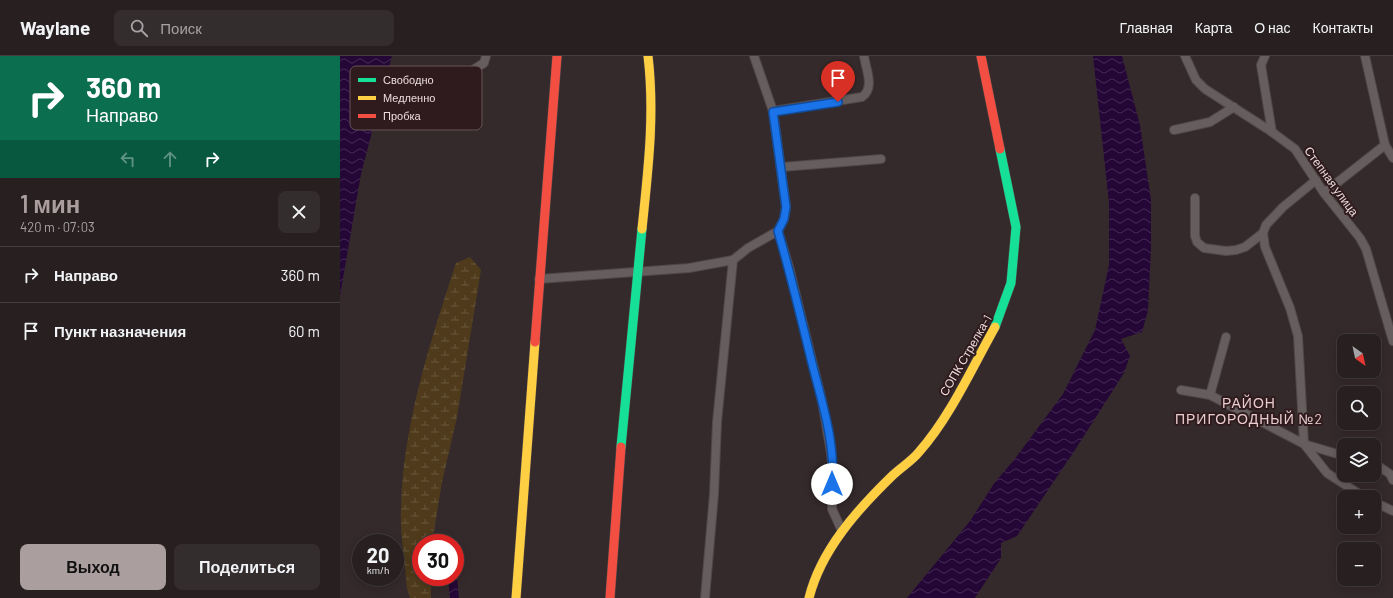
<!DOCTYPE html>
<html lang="ru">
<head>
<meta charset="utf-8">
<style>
	body { margin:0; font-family:Barlow,sans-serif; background:#342d2d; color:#f1f3f6; height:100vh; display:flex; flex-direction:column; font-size:15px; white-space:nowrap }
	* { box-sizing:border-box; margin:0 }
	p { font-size:13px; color:#a5a3a5 }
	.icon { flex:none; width:22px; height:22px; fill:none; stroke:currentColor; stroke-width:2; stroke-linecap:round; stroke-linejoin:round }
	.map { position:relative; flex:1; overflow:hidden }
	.panel { display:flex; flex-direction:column; background:#282020; width:340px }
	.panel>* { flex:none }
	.hud { background:#0b6e4f; color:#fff; overflow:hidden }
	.needle { width:26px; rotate:147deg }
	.fabs { position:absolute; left:997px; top:278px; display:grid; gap:8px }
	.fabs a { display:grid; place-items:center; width:44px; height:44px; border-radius:8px; background:#282020; box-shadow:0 2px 10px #0003,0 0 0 1px #443e3e; font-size:20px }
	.speed { position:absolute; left:12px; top:478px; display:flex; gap:8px; font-size:20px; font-weight:700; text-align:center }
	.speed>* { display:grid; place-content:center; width:52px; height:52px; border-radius:50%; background:#282020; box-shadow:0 2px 10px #0003,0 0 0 1px #443e3e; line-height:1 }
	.speed small { font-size:10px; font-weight:400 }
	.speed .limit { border:6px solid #d22; background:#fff; color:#111 }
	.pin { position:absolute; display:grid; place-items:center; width:34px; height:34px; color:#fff; margin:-41px -17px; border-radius:50% 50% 50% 0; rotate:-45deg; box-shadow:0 0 4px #0007 }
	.pin .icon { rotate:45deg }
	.me { position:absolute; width:44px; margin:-22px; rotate:0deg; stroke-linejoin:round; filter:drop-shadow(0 0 3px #0008) }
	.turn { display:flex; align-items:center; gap:14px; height:84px; padding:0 20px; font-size:18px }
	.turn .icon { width:52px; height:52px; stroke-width:2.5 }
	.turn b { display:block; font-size:28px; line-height:34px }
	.lanes { display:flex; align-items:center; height:38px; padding:0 20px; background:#0003; justify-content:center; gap:20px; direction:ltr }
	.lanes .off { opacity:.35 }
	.round { display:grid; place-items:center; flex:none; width:42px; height:42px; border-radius:8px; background:#342d2d }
	.headline { display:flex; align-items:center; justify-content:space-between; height:68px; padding:0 20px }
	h1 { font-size:24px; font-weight:600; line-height:30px; color:#ab9e9f }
	.button { display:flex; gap:8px; margin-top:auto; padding:8px 20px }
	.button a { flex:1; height:46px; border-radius:8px; background:#ab9e9f; color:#111; font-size:16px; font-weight:600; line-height:46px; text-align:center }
	.button a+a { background:#342d2d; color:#f1f3f6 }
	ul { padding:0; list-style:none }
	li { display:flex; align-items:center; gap:12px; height:56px; padding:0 20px; border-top:1px solid #443e3e }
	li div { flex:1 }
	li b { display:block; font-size:15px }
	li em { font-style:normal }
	header { display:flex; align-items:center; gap:24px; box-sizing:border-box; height:56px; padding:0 20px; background:#282020; border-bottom:1px solid #443e3e }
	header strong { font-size:19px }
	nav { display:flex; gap:22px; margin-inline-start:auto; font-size:14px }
	.search { width:280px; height:36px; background:#342d2d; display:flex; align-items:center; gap:10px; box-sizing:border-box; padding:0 14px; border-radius:8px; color:#a5a3a5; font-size:15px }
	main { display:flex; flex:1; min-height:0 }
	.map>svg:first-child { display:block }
	.wetland { fill:url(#wetland-marsh) }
	.water { fill:url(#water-waves) }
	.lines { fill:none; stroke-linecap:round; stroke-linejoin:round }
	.street-casing { stroke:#514748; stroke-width:10 }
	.fast-casing { stroke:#514748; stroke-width:10 }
	.slow-casing { stroke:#514748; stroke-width:10 }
	.jam-casing { stroke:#514748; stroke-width:10 }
	.street { stroke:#665d5e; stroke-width:8 }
	.fast { stroke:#16e098; stroke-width:9 }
	.slow { stroke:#ffcf43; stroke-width:9 }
	.jam { stroke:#f24e42; stroke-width:9 }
	.route-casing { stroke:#114b97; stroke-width:10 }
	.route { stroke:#1a73e8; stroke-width:7 }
	.labels { text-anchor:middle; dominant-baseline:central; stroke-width:4; stroke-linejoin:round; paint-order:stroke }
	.street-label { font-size:12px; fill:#ebdcdd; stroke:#2f1b1d }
	.quarter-label { font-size:14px; letter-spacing:1px; fill:#e9ccce; stroke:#2f1b1d }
	.key { fill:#2f1b1d; stroke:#675557; stroke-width:1 }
	.key-label { font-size:11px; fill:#ebdcdd }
</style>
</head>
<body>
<header>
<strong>Waylane</strong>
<div class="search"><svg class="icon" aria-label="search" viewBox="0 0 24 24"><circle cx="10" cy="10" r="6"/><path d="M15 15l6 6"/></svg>Поиск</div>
<nav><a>Главная</a><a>Карта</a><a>О нас</a><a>Контакты</a></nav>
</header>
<main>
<section class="panel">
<div class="hud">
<div class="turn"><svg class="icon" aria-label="right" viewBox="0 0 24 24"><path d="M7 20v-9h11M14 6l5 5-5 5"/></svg><div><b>360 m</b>Направо</div></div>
<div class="lanes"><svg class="icon off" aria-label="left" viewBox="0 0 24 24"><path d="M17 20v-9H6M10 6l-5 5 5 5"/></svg><svg class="icon off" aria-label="ahead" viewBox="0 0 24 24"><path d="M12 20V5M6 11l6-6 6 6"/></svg><svg class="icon" aria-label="right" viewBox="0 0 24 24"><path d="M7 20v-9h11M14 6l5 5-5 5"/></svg></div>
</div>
<div class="headline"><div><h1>1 мин</h1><p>420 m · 07:03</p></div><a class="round"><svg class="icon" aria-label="close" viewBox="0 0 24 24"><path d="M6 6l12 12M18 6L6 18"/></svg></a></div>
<ul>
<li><svg class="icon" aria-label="right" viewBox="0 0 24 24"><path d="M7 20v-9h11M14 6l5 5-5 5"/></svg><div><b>Направо</b></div><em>360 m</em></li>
<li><svg class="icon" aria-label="arrive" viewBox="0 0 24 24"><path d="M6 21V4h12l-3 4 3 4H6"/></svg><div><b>Пункт назначения</b></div><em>60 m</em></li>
</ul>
<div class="button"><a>Выход</a><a>Поделиться</a></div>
</section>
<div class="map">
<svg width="1053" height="542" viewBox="0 0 1053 542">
	<defs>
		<pattern id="wetland-marsh" width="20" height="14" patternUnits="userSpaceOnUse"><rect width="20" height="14" fill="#4f3b1b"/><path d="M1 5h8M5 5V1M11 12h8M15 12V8" fill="none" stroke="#68573c"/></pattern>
		<pattern id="water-waves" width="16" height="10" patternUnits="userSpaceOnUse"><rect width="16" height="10" fill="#240736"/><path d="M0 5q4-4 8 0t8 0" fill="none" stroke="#442b53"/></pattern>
	</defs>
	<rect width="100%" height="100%" fill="#352a2b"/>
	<path class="wetland" d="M130,201L141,214L117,361L102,426L92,487H81V521H91V542H70L67,532C65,506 60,479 61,453C63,368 90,287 116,207Z"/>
	<g class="water">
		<polygon points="0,0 52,0 21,118 0,240"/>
		<polygon points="753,0 782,0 800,69 811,144 811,192 808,255 802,276 781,283 790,300 784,317 735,394 677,480 661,487 661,502 635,542 567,542 630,465 655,426 674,404 723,338 755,274 769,209 769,147"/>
		<polygon points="115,500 119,542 110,542 108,521 115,521"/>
	</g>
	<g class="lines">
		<defs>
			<g id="street">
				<polyline points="845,0 856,24 865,33 932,76 955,93 984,137 1020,182 1026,193 1053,285"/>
				<polyline points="925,0 921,9 932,76"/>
				<polyline points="90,41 144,7 146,0"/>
				<path d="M433,55L522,41C535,32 526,14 524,0"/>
				<polyline points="834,74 870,66 894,51"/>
				<polyline points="1045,89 1053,102"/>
				<polyline points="442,111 541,103"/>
				<polyline points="976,124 943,151 926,169 923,177 925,191 950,252 958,280 964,388 987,417 1024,441"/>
				<polyline points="984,137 1045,89 1025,0"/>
				<polyline points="855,142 855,180 857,186 864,192 886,195 896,194 905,191 923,177"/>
				<polyline points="438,175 449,211 482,345 491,397 493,419 492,453 502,475"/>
				<polyline points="393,204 408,192 438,175 444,163 446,151 433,55 414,0"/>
				<polyline points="199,223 349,212 393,204 377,366 374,438 365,542"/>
				<polyline points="841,334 870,339 964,388 1004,400"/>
				<polyline points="870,339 886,281"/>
				<polyline points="1034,407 1050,418 1053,424"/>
				<polyline points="1034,446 1053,455"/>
			</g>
			<g id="fast">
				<polyline points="655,271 671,227 676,171 660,93"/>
				<polyline points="281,391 302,173"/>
			</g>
			<g id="slow">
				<path d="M302,173C308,114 315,59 308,0"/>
				<polyline points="176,542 195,286"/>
				<path d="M469,542C481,494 517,454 552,420C560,412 572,405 579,396C610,361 632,312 655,271"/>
			</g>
			<g id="jam">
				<polyline points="641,0 660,93"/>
				<polyline points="195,286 217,0"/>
				<polyline points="270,542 281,391"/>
			</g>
		</defs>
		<use href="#street" class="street-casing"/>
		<use href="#fast" class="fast-casing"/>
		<use href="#slow" class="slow-casing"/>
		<use href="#jam" class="jam-casing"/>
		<use href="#street" class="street"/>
		<use href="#fast" class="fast"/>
		<use href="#slow" class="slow"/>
		<use href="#jam" class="jam"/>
	</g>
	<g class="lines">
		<defs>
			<path id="route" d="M492,428C496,385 480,341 470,299C460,258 450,216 438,175L444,163L446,151L433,56L498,46"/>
		</defs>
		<use href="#route" class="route-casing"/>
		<use href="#route" class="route"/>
	</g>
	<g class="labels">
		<g class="street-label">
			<text transform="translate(992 125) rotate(54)">Степная улица</text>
			<text transform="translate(625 299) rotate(-60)">СОПК Стрелка-1</text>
		</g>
		<g class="quarter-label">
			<text x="909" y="346">РАЙОН<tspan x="909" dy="16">ПРИГОРОДНЫЙ №2</tspan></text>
		</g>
	</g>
	<rect x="10" y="10" width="132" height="64" rx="6" class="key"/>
	<rect x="18" y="22" width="18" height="4" fill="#16e098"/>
	<rect x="18" y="40" width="18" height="4" fill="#ffcf43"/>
	<rect x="18" y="58" width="18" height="4" fill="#f24e42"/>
	<g class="key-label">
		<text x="43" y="28">Свободно</text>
		<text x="43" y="46">Медленно</text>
		<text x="43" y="64">Пробка</text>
	</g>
</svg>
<div class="fabs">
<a><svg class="needle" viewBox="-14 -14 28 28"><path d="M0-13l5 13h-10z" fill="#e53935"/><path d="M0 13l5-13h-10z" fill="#a5a3a5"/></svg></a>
<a><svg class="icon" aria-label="search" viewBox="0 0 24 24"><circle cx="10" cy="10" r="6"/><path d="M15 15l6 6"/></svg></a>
<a><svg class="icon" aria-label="layers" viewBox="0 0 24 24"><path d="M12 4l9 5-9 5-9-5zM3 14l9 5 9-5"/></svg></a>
<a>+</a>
<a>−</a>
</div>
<div class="speed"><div>20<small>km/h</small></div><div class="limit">30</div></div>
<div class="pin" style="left:498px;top:46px;background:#d93025"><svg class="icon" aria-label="arrive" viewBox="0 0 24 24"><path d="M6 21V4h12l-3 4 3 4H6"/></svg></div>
<svg class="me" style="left:492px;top:428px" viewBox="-20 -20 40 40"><circle r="19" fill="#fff"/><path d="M0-13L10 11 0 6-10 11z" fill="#1a73e8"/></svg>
</div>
</main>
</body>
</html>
